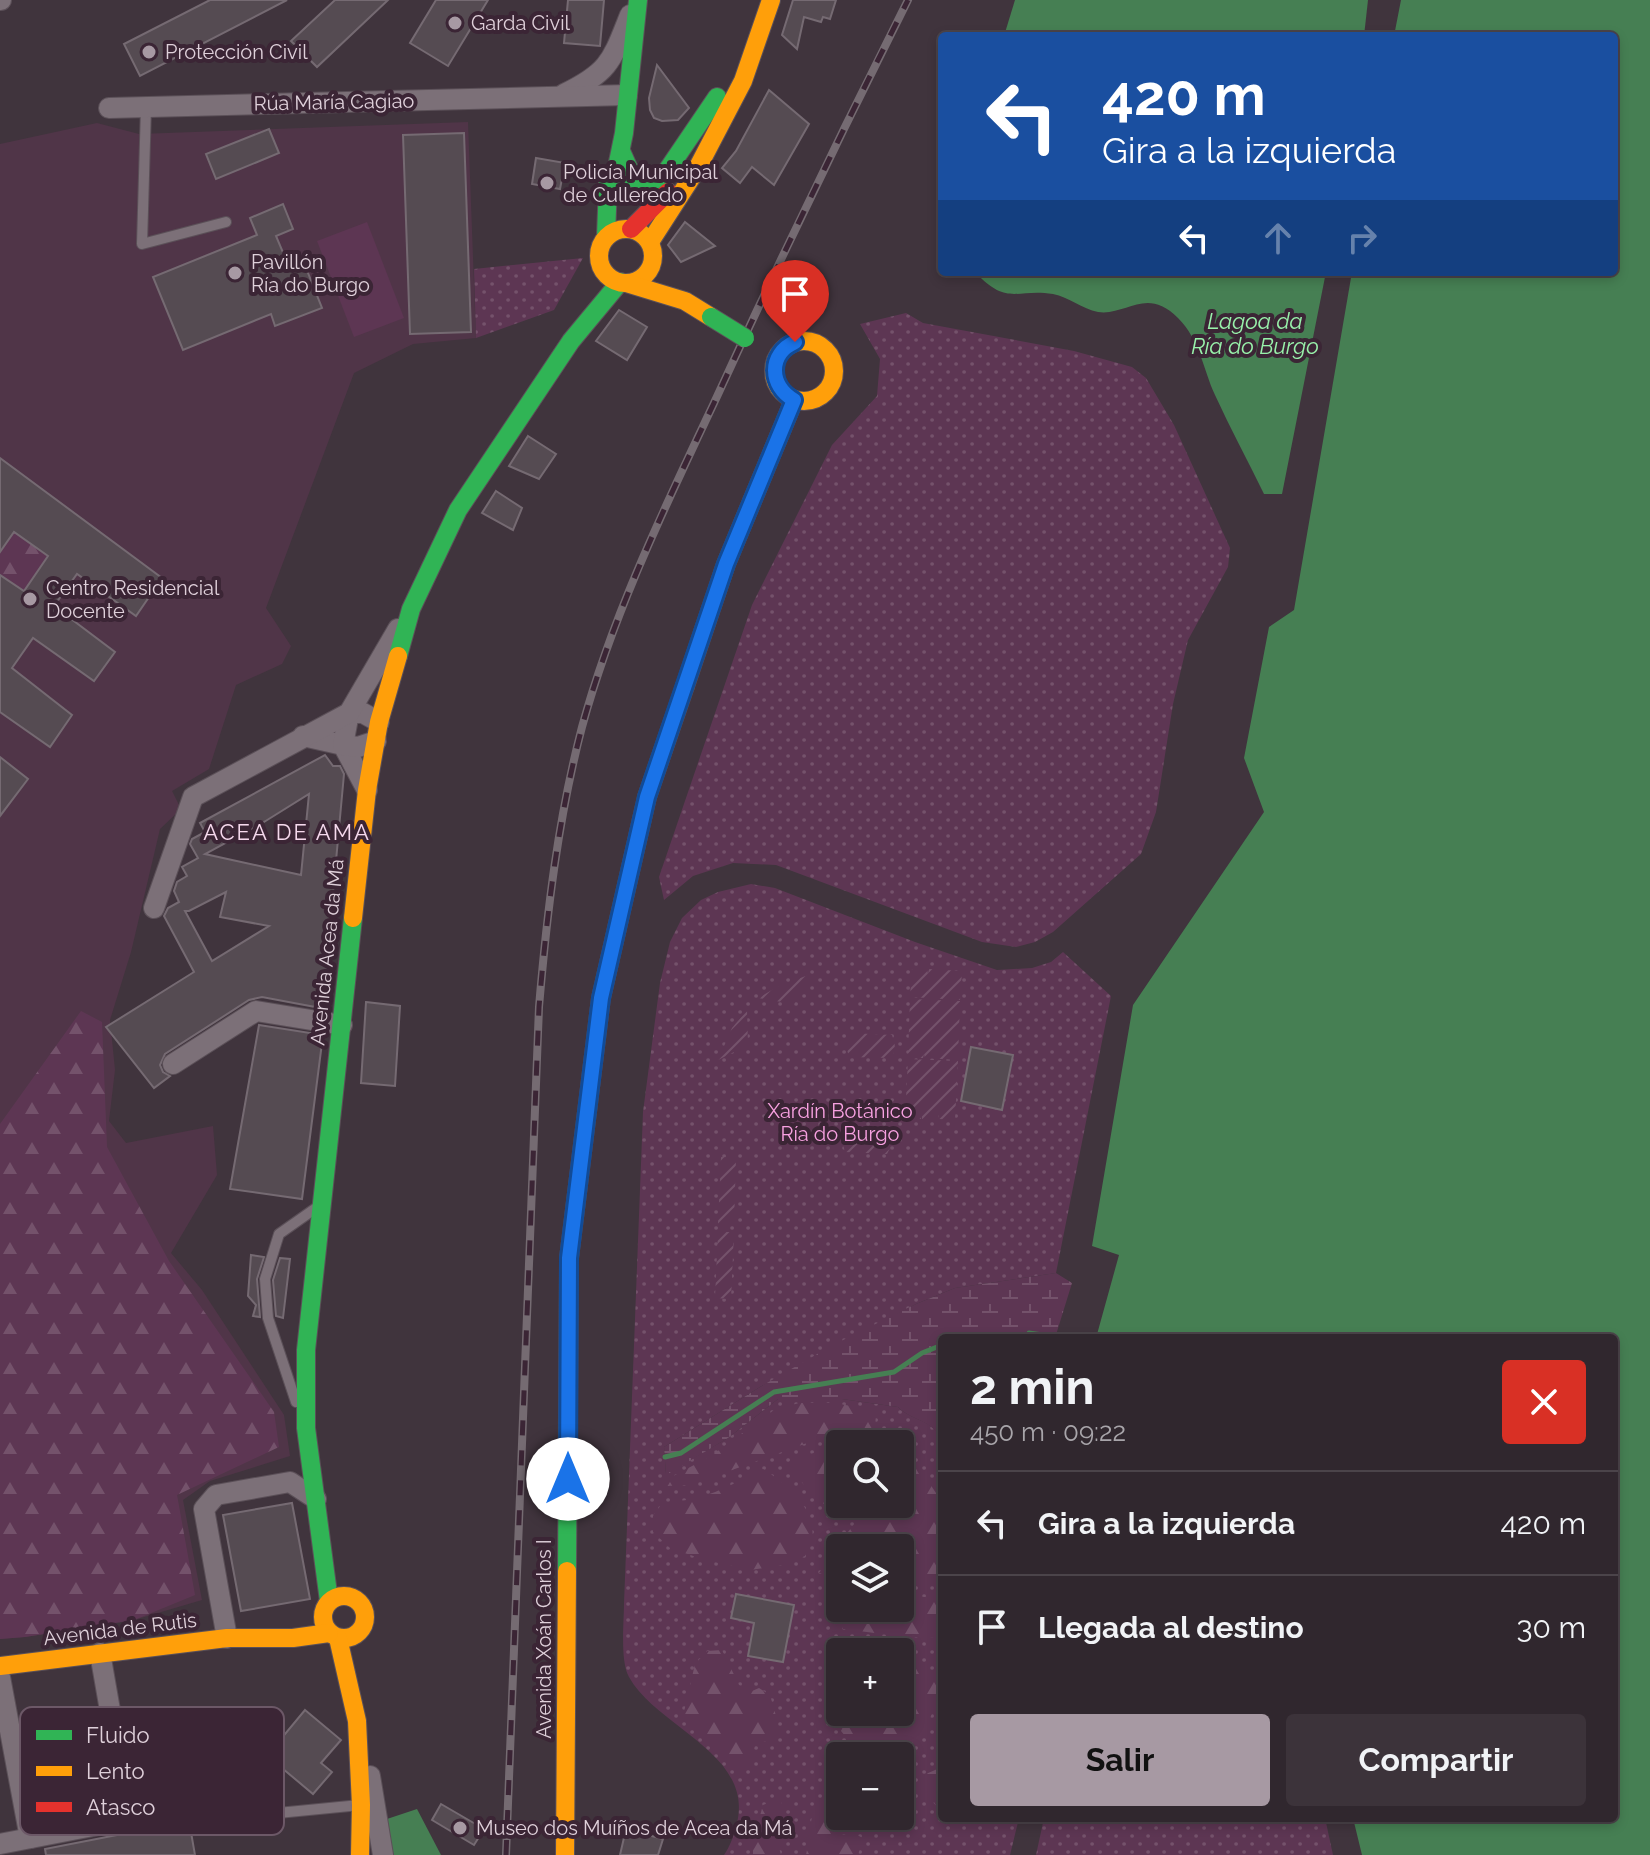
<!DOCTYPE html>
<html lang="es">
<head>
<meta charset="utf-8">
<style>
	body { margin:0; font-family:Raleway,sans-serif; background:#3c333a; color:#f1f3f6; height:100vh; display:flex; flex-direction:column; font-size:30px; white-space:nowrap }
	* { box-sizing:border-box; margin:0 }
	p { font-size:26px; color:#a8a5aa }
	.icon { flex:none; width:44px; height:44px; fill:none; stroke:currentColor; stroke-width:2; stroke-linecap:round; stroke-linejoin:round }
	.map { position:relative; flex:1; overflow:hidden }
	.drawer { position:absolute; left:938px; top:1334px; width:680px; height:488px; display:flex; flex-direction:column; background:#30272e; border-radius:8px; box-shadow:0 4px 12px #0003,0 0 0 2px #4b444a }
	.drawer>* { flex:none }
	.banner { position:absolute; left:938px; top:32px; width:680px; height:244px; border-radius:8px; box-shadow:0 4px 12px #0003,0 0 0 2px #4b444a; background:#1a4fa0; color:#fff; overflow:hidden }
	.fabs { position:absolute; left:826px; top:1430px; display:grid; gap:16px }
	.fabs a { display:grid; place-items:center; width:88px; height:88px; border-radius:8px; background:#30272e; box-shadow:0 4px 12px #0003,0 0 0 2px #4b444a; font-size:40px }
	.pin { position:absolute; display:grid; place-items:center; width:68px; height:68px; color:#fff; margin:-82px -34px; border-radius:50% 50% 50% 0; rotate:-45deg; box-shadow:0 0 8px #0007 }
	.pin .icon { rotate:45deg }
	.me { position:absolute; width:88px; margin:-44px; rotate:0deg; stroke-linejoin:round; filter:drop-shadow(0 0 6px #0008) }
	.turn { display:flex; align-items:center; gap:28px; height:168px; padding:0 32px; font-size:36px }
	.turn .icon { width:104px; height:104px; stroke-width:2.5 }
	.turn b { display:block; font-size:56px; line-height:68px }
	.lanes { display:flex; align-items:center; height:76px; padding:0 32px; background:#0003; justify-content:center; gap:40px; direction:ltr }
	.lanes .off { opacity:.35 }
	.round { display:grid; place-items:center; flex:none; width:84px; height:84px; border-radius:8px; background:#3c333a }
	.overview { display:flex; align-items:center; justify-content:space-between; height:136px; padding:0 32px }
	h1 { font-size:48px; font-weight:700; line-height:60px }
	.primary-button { display:flex; gap:16px; margin-top:auto; padding:16px 32px }
	.primary-button a { flex:1; height:92px; border-radius:8px; background:#a799a3; color:#111; font-size:32px; font-weight:700; line-height:92px; text-align:center }
	.primary-button a+a { background:#3c333a; color:#f1f3f6 }
	ul { padding:0; list-style:none }
	li { display:flex; align-items:center; gap:24px; height:104px; padding:0 32px; border-top:2px solid #4b444a }
	li div { flex:1 }
	li b { display:block; font-size:30px }
	li em { font-style:normal }
	.map>svg:first-child { display:block }
	.built { fill:#503548 }
	.grass { fill:url(#grass-dots); fill-rule:evenodd }
	.forest { fill:url(#forest-firs) }
	.wetland { fill:url(#wetland-marsh) }
	.garden { fill:url(#garden-furrows) }
	.pitch { fill:#5d3653 }
	.water { fill:#467f53 }
	.lines { fill:none; stroke-linecap:round; stroke-linejoin:round }
	.stream { stroke:#467f53; stroke-width:5 }
	.building { fill:#554b52; stroke:#756a72; stroke-width:2; fill-rule:evenodd }
	.lane-casing { stroke:#5b5058; stroke-width:12 }
	.street-casing { stroke:#5b5058; stroke-width:22 }
	.fast-casing { stroke:#5b5058; stroke-width:20 }
	.slow-casing { stroke:#5b5058; stroke-width:20 }
	.jam-casing { stroke:#5b5058; stroke-width:20 }
	.lane { stroke:#7c7078; stroke-width:10 }
	.street { stroke:#7c7078; stroke-width:20 }
	.fast { stroke:#30b455; stroke-width:18 }
	.slow { stroke:#ff9f0a; stroke-width:18 }
	.jam { stroke:#e5322d; stroke-width:18 }
	.rail-casing { stroke:#756b72; stroke-width:8 }
	.rail { stroke:#3b2535; stroke-width:5; stroke-dasharray:15; stroke-linecap:butt }
	.fast-bridge-casing { stroke:#5b5058; stroke-width:20; stroke-linecap:butt }
	.fast-bridge { stroke:#30b455; stroke-width:18 }
	.route-casing { stroke:#114b97; stroke-width:20 }
	.route { stroke:#1a73e8; stroke-width:14 }
	.poi-dot { fill:#a799a3; stroke:#3b2535; stroke-width:3 }
	.labels { text-anchor:middle; dominant-baseline:central; stroke-width:8; stroke-linejoin:round; paint-order:stroke }
	.poi-label { font-size:20px; fill:#dfd0da; stroke:#3b2535; text-anchor:start }
	.street-label { font-size:20px; fill:#dfd0da; stroke:#3b2535 }
	.park-label { font-size:20px; fill:#f8a1e1; stroke:#3b2535 }
	.water-label { font-size:22px; font-style:italic; fill:#99f2ab; stroke:#3b2535 }
	.neighbourhood-label { font-size:22px; letter-spacing:2px; fill:#f6d9ed; stroke:#3b2535 }
	.key { fill:#3b2535; stroke:#6c5867; stroke-width:2 }
	.key-label { font-size:22px; fill:#dfd0da }
</style>
</head>
<body>
<div class="map">
<svg width="1650" height="1855" viewBox="0 0 1650 1855">
	<defs>
		<pattern id="grass-dots" width="8" height="8" patternUnits="userSpaceOnUse" patternTransform="scale(2)"><rect width="8" height="8" fill="#5d3653"/><path d="M2 2h.1M6 6h.1" fill="none" stroke="#74526b" stroke-width="1.8" stroke-linecap="round"/></pattern>
		<pattern id="forest-firs" width="22" height="20" patternUnits="userSpaceOnUse" patternTransform="scale(2)"><rect width="22" height="20" fill="#5d3653"/><path d="M5 1l3.5 6h-7zM16 11l3.5 6h-7z" fill="#74526b"/></pattern>
		<pattern id="wetland-marsh" width="20" height="14" patternUnits="userSpaceOnUse" patternTransform="scale(2)"><rect width="20" height="14" fill="#5d3653"/><path d="M1 5h8M5 5V1M11 12h8M15 12V8" fill="none" stroke="#74526b"/></pattern>
		<pattern id="garden-furrows" width="10" height="10" patternUnits="userSpaceOnUse" patternTransform="scale(2)"><rect width="10" height="10" fill="#5d3653"/><path d="M-1 1l2-2M0 10L10 0M9 11l2-2" fill="none" stroke="#74526b"/></pattern>
	</defs>
	<rect width="100%" height="100%" fill="#40343d"/>
	<polygon class="built" points="468,122 476,338 413,344 354,373 266,608 291,646 282,664 236,685 209,769 172,791 181,809 160,829 131,952 110,1020 115,1070 109,1121 126,1143 213,1126 217,1175 171,1253 202,1290 284,1415 290,1456 210,1481 183,1500 202,1600 134,1620 25,1637 0,1639 0,144 97,123 139,134"/>
	<g class="grass">
		<polygon points="583,258 554,310 476,338 474,269"/>
		<polygon points="906,313 923,323 1074,351 1132,367 1146,378 1174,425 1230,548 1228,567 1188,640 1173,704 1156,812 1141,854 1053,932 1035,942 1016,947 982,942 776,865 733,863 693,876 664,900 659,877 752,605 832,445 877,396 880,359 860,324"/>
		<path d="M751,884L775,888L915,942L997,970L1032,968L1051,962L1063,952L1111,996L1056,1273L955,1288L916,1304L760,1387L664,1447L666,1474L728,1438L778,1399H842L898,1407C912,1421 927,1417 942,1438V1818H1019L1010,1855H724C730,1846 733,1838 736,1827C757,1754 658,1729 629,1677C620,1661 624,1623 624,1604L643,1112L660,983L670,942L682,918L701,900L718,892ZM840,1444H900V1504H840ZM840,1548H900V1608H840ZM840,1652H900V1712H840ZM840,1756H900V1816H840Z"/>
		<polygon points="1044,1818 1325,1818 1333,1855 1036,1855"/>
	</g>
	<g class="forest">
		<polygon points="14,532 48,556 24,591 0,575 0,552"/>
		<polygon points="81,1011 102,1022 107,1147 169,1261 274,1412 279,1447 177,1495 195,1595 134,1620 25,1637 0,1639 0,1124"/>
		<polygon points="799,1403 833,1403 876,1410 875,1432 832,1434 690,1485 665,1486 662,1482 711,1456 774,1410"/>
		<polygon points="840,1447 840,1500 829,1509 783,1464 825,1449"/>
		<polygon points="905,1458 922,1472 942,1502 942,1570 928,1582 900,1583 900,1548 840,1548 840,1576 819,1573 837,1546 870,1504 900,1504 900,1465"/>
		<path d="M763,1469C785,1483 817,1508 812,1539C811,1544 807,1551 805,1556L784,1565L750,1570L702,1559L670,1548L653,1532V1516L663,1502C706,1501 726,1487 763,1469Z"/>
		<polygon points="942,1592 942,1631 937,1638 906,1637 843,1629 835,1614 877,1619 888,1608 900,1608 900,1597 902,1595 925,1597"/>
		<polygon points="830,1641 852,1641 905,1647 896,1652 840,1652 840,1665 835,1662"/>
		<path d="M722,1650L739,1685L752,1691L759,1688L770,1695L778,1723V1737L755,1745C751,1758 749,1768 734,1768L707,1743L684,1712L695,1664L707,1651Z"/>
		<polygon points="918,1659 934,1675 941,1693 919,1743 897,1746 888,1756 862,1756 841,1731 846,1712 900,1712 900,1666"/>
		<polygon points="942,1767 942,1811 922,1792 919,1777"/>
		<polygon points="780,1798 788,1822 777,1840 781,1855 753,1855 753,1841 763,1805"/>
		<path d="M827,1802L835,1807L842,1835L853,1833L863,1838L858,1855H806C810,1838 808,1823 816,1807Z"/>
	</g>
	<path class="wetland" d="M1056,1273L1072,1283L1055,1338H942V1438C926,1417 912,1421 898,1407L842,1399H778L728,1438L666,1475L664,1447L760,1387L833,1345L916,1304L955,1288Z"/>
	<g class="garden">
		<polygon points="912,969 927,969 928,974 929,969 962,971 960,1000 910,997"/>
		<polygon points="811,974 794,1004 758,998 779,986"/>
		<polygon points="910,999 960,1001 958,1060 925,1058 924,1054 923,1058 908,1058"/>
		<polygon points="747,1010 748,1045 718,1060 732,1028"/>
		<path d="M850,1033L892,1035C895,1044 897,1050 891,1058L849,1057L845,1042Z"/>
		<polygon points="908,1059 958,1061 955,1120 939,1119 939,1114 938,1120 922,1119 922,1102 921,1119 905,1118"/>
		<polygon points="845,1129 888,1130 890,1148 887,1154 845,1152 841,1137"/>
		<polygon points="721,1157 736,1158 734,1224 718,1224"/>
		<polygon points="718,1232 734,1232 731,1299 715,1298"/>
	</g>
	<polygon class="pitch" points="367,222 404,318 354,337 317,241"/>
	<g class="water">
		<polygon points="1015,0 1368,0 1364,36 1004,36"/>
		<polygon points="1401,0 1650,0 1650,1855 1362,1855 1353,1818 1614,1818 1614,1338 1096,1338 1119,1255 1092,1246 1133,1005 1264,812 1244,758 1269,627 1294,610 1352,272 1614,272 1614,36 1394,36"/>
		<path d="M975,272H1326L1282,494H1264C1248,461 1230,428 1215,395C1203,369 1200,340 1178,318C1146,286 1127,316 1098,312C1082,309 1069,297 1053,294C1016,288 1008,307 975,272Z"/>
		<polygon points="417,1809 441,1855 393,1855 387,1819"/>
	</g>
	<g class="lines">
		<g class="stream">
			<polyline points="962,1338 974,1338"/>
			<polyline points="1028,1338 1029,1333 1056,1337"/>
			<polyline points="665,1457 681,1453 774,1392 894,1372 922,1353 942,1345"/>
		</g>
	</g>
	<g class="building">
		<polygon points="210,0 287,0 140,76 124,44"/>
		<polygon points="335,0 388,0 317,67 291,41"/>
		<polygon points="436,0 488,0 448,66 410,43"/>
		<polygon points="568,0 604,0 600,46 564,43"/>
		<polygon points="793,0 836,0 830,19 823,17 821,22 804,17 797,49 782,35"/>
		<polygon points="657,65 689,108 678,120 662,121 654,118 650,110 649,98"/>
		<polygon points="769,90 809,124 774,185 752,167 740,183 722,168 736,151"/>
		<polygon points="269,129 279,153 216,179 206,154"/>
		<polygon points="464,133 471,332 410,334 403,135"/>
		<polygon points="536,158 565,163 560,189 532,184"/>
		<polygon points="283,204 293,229 276,236 290,269 304,263 322,308 275,326 271,314 183,350 153,277 257,235 250,218"/>
		<polygon points="685,222 715,246 681,262 668,245"/>
		<polygon points="619,310 647,327 627,360 596,341"/>
		<polygon points="528,436 556,454 539,479 509,466"/>
		<polygon points="0,458 162,578 136,616 77,574 54,606 115,652 94,681 33,638 12,668 72,715 50,747 0,712 0,575 24,591 48,556 14,532 0,552"/>
		<polygon points="496,491 522,508 513,530 482,513"/>
		<path d="M325,755L333,766H340L344,774L330,926L335,927L326,1009L262,997L249,1000L165,1054L160,1065L163,1072L170,1076L154,1088L106,1027L194,972L164,916L168,908L179,902L174,891L177,882L187,876L182,867L198,858L190,844L192,839L205,832L200,823ZM309,794L301,875L205,854L264,822ZM226,892L220,917L269,926L212,961L185,911H189Z"/>
		<polygon points="0,757 28,779 0,816"/>
		<polygon points="366,1002 400,1006 395,1086 361,1083"/>
		<polygon points="259,1025 323,1035 302,1199 230,1189"/>
		<polygon points="971,1047 1013,1055 1002,1110 961,1101"/>
		<polygon points="251,1255 264,1257 257,1279 260,1317 253,1316 256,1305 248,1296"/>
		<polygon points="280,1258 290,1259 283,1318 276,1316 273,1280"/>
		<polygon points="292,1503 310,1599 241,1611 223,1515"/>
		<polygon points="736,1594 794,1605 783,1662 748,1656 754,1623 731,1618"/>
		<polygon points="305,1710 341,1740 321,1763 332,1772 313,1794 270,1758 270,1752"/>
		<polygon points="441,1804 484,1829 474,1845 432,1820"/>
		<polygon points="189,1821 195,1855 46,1855 45,1849"/>
		<polygon points="626,1829 663,1839 658,1855 620,1855"/>
	</g>
	<g class="lines">
		<defs>
			<g id="lane">
				<polyline points="146,107 142,244 226,222"/>
				<polyline points="296,1402 268,1318 265,1279 279,1234 316,1208"/>
				<polyline points="259,1726 267,1802 278,1813 360,1805"/>
			</g>
			<g id="street">
				<polyline points="0,0 1,0"/>
				<path d="M564,94C610,72 612,60 630,15"/>
				<polyline points="109,108 627,95"/>
				<polyline points="303,736 343,745 367,790"/>
				<polyline points="376,741 358,747 343,745 349,713 363,713 379,722"/>
				<polyline points="154,908 193,797 349,713 398,629"/>
				<polyline points="173,1064 256,1011 342,1025"/>
				<polyline points="227,1638 204,1509 216,1495 290,1482 316,1499"/>
				<polyline points="0,1677 30,1838"/>
				<polyline points="370,1776 383,1855"/>
				<polyline points="129,1819 177,1807"/>
				<polyline points="0,1844 129,1819 100,1653"/>
			</g>
			<g id="fast">
				<polyline points="621,151 633,178 644,182 662,178 717,97"/>
				<polyline points="606,236 608,183 617,167 624,133 638,0"/>
				<polyline points="398,656 411,609 458,510 571,341 620,282"/>
				<polyline points="567,1571 569,1258 601,998 647,797 685,686"/>
				<polyline points="329,1601 306,1428 306,1350 353,918"/>
			</g>
			<g id="slow">
				<circle cx="626" cy="256" r="27"/>
				<polyline points="650,242 697,169 743,81 771,0"/>
				<polyline points="626,283 685,301 711,317"/>
				<circle cx="804" cy="371" r="30"/>
				<polyline points="353,918 367,790 379,722 398,656"/>
				<circle cx="344" cy="1617" r="21"/>
				<polyline points="338,1638 357,1721 361,1805 360,1855"/>
				<polyline points="0,1666 227,1638 293,1638 329,1633"/>
				<polyline points="565,1855 567,1571"/>
			</g>
			<g id="jam">
				<polyline points="631,229 668,192"/>
				<polyline points="685,686 726,564 794,400"/>
			</g>
		</defs>
		<use href="#lane" class="lane-casing"/>
		<use href="#street" class="street-casing"/>
		<use href="#fast" class="fast-casing"/>
		<use href="#slow" class="slow-casing"/>
		<use href="#jam" class="jam-casing"/>
		<use href="#lane" class="lane"/>
		<use href="#street" class="street"/>
		<use href="#fast" class="fast"/>
		<use href="#slow" class="slow"/>
		<use href="#jam" class="jam"/>
		<defs>
			<path id="rail" d="M506,1855L539,1007C547,912 558,819 582,727C613,614 664,509 714,403C776,268 841,133 908,0"/>
		</defs>
		<use href="#rail" class="rail-casing"/>
		<use href="#rail" class="rail"/>
		<defs>
			<polyline id="fast-bridge" points="711,317 745,338"/>
		</defs>
		<use href="#fast-bridge" class="fast-bridge-casing"/>
		<use href="#fast-bridge" class="fast-bridge"/>
	</g>
	<g class="lines">
		<defs>
			<path id="route" d="M568,1479L569,1258L601,998L647,797L726,564L794,400C769,386 768,354 795,342"/>
		</defs>
		<use href="#route" class="route-casing"/>
		<use href="#route" class="route"/>
	</g>
	<g class="poi-dot">
		<circle cx="455" cy="23" r="8"/>
		<circle cx="149" cy="52" r="8"/>
		<circle cx="547" cy="183" r="8"/>
		<circle cx="235" cy="273" r="8"/>
		<circle cx="30" cy="599" r="8"/>
		<circle cx="460" cy="1828" r="8"/>
	</g>
	<g class="labels">
		<g class="poi-label">
			<text x="471" y="23">Garda Civil</text>
			<text x="165" y="52">Protección Civil</text>
			<text x="563" y="172">Policía Municipal<tspan x="563" dy="23">de Culleredo</tspan></text>
			<text x="251" y="262">Pavillón<tspan x="251" dy="23">Ría do Burgo</tspan></text>
			<text x="46" y="588">Centro Residencial<tspan x="46" dy="23">Docente</tspan></text>
			<text x="476" y="1828">Museo dos Muíños de Acea da Má</text>
		</g>
		<g class="street-label">
			<text transform="translate(334 102) rotate(-1)">Rúa María Cagiao</text>
			<text transform="translate(327 952) rotate(-84)">Avenida Acea da Má</text>
			<text transform="translate(120 1629) rotate(-7)">Avenida de Rutis</text>
			<text transform="translate(544 1639) rotate(-90)">Avenida Xoán Carlos I</text>
		</g>
		<g class="park-label">
			<text x="840" y="1111">Xardín Botánico<tspan x="840" dy="23">Ría do Burgo</tspan></text>
		</g>
		<g class="water-label">
			<text x="1255" y="321">Lagoa da<tspan x="1255" dy="25">Ría do Burgo</tspan></text>
		</g>
		<g class="neighbourhood-label">
			<text x="287" y="832">ACEA DE AMA</text>
		</g>
	</g>
	<rect x="20" y="1707" width="264" height="128" rx="12" class="key"/>
	<rect x="36" y="1730" width="36" height="10" fill="#30b455"/>
	<rect x="36" y="1766" width="36" height="10" fill="#ff9f0a"/>
	<rect x="36" y="1802" width="36" height="10" fill="#e5322d"/>
	<g class="key-label">
		<text x="86" y="1743">Fluido</text>
		<text x="86" y="1779">Lento</text>
		<text x="86" y="1815">Atasco</text>
	</g>
</svg>
<div class="fabs">
<a><svg class="icon" aria-label="search" viewBox="0 0 24 24"><circle cx="10" cy="10" r="6"/><path d="M15 15l6 6"/></svg></a>
<a><svg class="icon" aria-label="layers" viewBox="0 0 24 24"><path d="M12 4l9 5-9 5-9-5zM3 14l9 5 9-5"/></svg></a>
<a>+</a>
<a>−</a>
</div>
<div class="pin" style="left:795px;top:342px;background:#d93025"><svg class="icon" aria-label="arrive" viewBox="0 0 24 24"><path d="M6 21V4h12l-3 4 3 4H6"/></svg></div>
<svg class="me" style="left:568px;top:1479px" viewBox="-20 -20 40 40"><circle r="19" fill="#fff"/><path d="M0-13L10 11 0 6-10 11z" fill="#1a73e8"/></svg>
<div class="banner">
<div class="turn"><svg class="icon" aria-label="left" viewBox="0 0 24 24"><path d="M17 20v-9H6M10 6l-5 5 5 5"/></svg><div><b>420 m</b>Gira a la izquierda</div></div>
<div class="lanes"><svg class="icon" aria-label="left" viewBox="0 0 24 24"><path d="M17 20v-9H6M10 6l-5 5 5 5"/></svg><svg class="icon off" aria-label="ahead" viewBox="0 0 24 24"><path d="M12 20V5M6 11l6-6 6 6"/></svg><svg class="icon off" aria-label="right" viewBox="0 0 24 24"><path d="M7 20v-9h11M14 6l5 5-5 5"/></svg></div>
</div>
<section class="drawer">
<div class="overview"><div><h1>2 min</h1><p>450 m · 09:22</p></div><a class="round" style="background:#d93025;color:#fff"><svg class="icon" aria-label="close" viewBox="0 0 24 24"><path d="M6 6l12 12M18 6L6 18"/></svg></a></div>
<ul>
<li><svg class="icon" aria-label="left" viewBox="0 0 24 24"><path d="M17 20v-9H6M10 6l-5 5 5 5"/></svg><div><b>Gira a la izquierda</b></div><em>420 m</em></li>
<li><svg class="icon" aria-label="arrive" viewBox="0 0 24 24"><path d="M6 21V4h12l-3 4 3 4H6"/></svg><div><b>Llegada al destino</b></div><em>30 m</em></li>
</ul>
<div class="primary-button"><a>Salir</a><a>Compartir</a></div>
</section>
</div>
</body>
</html>
